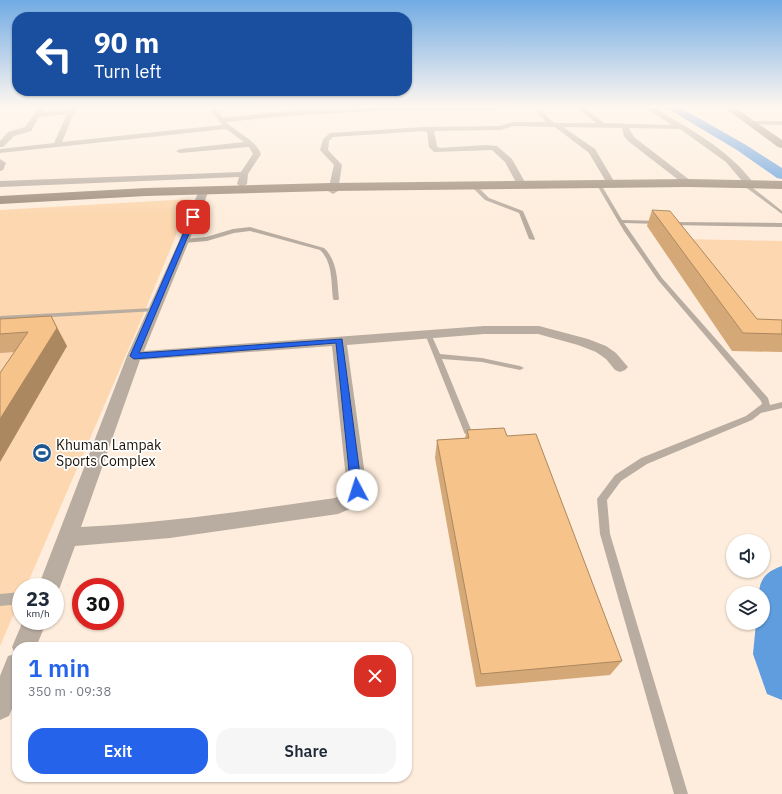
<!DOCTYPE html>
<html lang="en">
<head>
<meta charset="utf-8">
<style>
	body { margin:0; font-family:"IBM Plex Sans",sans-serif; background:#f6f6f7; color:#1f2937; height:100vh; display:flex; flex-direction:column; font-size:15px; white-space:nowrap }
	* { box-sizing:border-box; margin:0 }
	p { font-size:13px; color:#747a83 }
	.icon { flex:none; width:22px; height:22px; fill:none; stroke:currentColor; stroke-width:2; stroke-linecap:round; stroke-linejoin:round }
	.map { position:relative; flex:1; overflow:hidden }
	.details { position:absolute; left:12px; top:642px; width:400px; height:140px; display:flex; flex-direction:column; background:#fff; border-radius:16px; box-shadow:0 1px 3px #0004 }
	.details>* { flex:none }
	.hud { position:absolute; left:12px; top:12px; width:400px; height:84px; border-radius:16px; box-shadow:0 1px 3px #0004; background:#1a4fa0; color:#fff; overflow:hidden }
	.fabs { position:absolute; left:726px; top:534px; display:grid; gap:8px }
	.fabs a { display:grid; place-items:center; width:44px; height:44px; border-radius:50%; background:#fff; box-shadow:0 1px 3px #0004; font-size:20px }
	.speed { position:absolute; left:12px; top:578px; display:flex; gap:8px; font-size:20px; font-weight:700; text-align:center }
	.speed>* { display:grid; place-content:center; width:52px; height:52px; border-radius:50%; background:#fff; box-shadow:0 1px 3px #0004; line-height:1 }
	.speed small { font-size:10px; font-weight:400 }
	.speed .limit { border:6px solid #d22; background:#fff; color:#111 }
	.pin { position:absolute; display:grid; place-items:center; width:34px; height:34px; color:#fff; margin:-17px; border-radius:8px; box-shadow:0 2px 6px #0006 }
	.me { position:absolute; width:44px; margin:-22px; rotate:355deg; stroke-linejoin:round; filter:drop-shadow(0 0 3px #0008) }
	.turn { display:flex; align-items:center; gap:14px; height:84px; padding:0 16px; font-size:18px }
	.turn .icon { width:52px; height:52px; stroke-width:2.5 }
	.turn b { display:block; font-size:28px; line-height:34px }
	.round { display:grid; place-items:center; flex:none; width:42px; height:42px; border-radius:16px; background:#f6f6f7 }
	.summary { display:flex; align-items:center; justify-content:space-between; height:68px; padding:0 16px }
	h1 { font-size:24px; font-weight:600; line-height:30px; color:#2563eb }
	.action { display:flex; gap:8px; margin-top:auto; padding:8px 16px }
	.action a { flex:1; height:46px; border-radius:16px; background:#2563eb; color:#fff; font-size:16px; font-weight:600; line-height:46px; text-align:center }
	.action a+a { background:#f6f6f7; color:#1f2937 }
	.map>svg:first-child { display:block }
	.green { fill:#fcd7af }
	.lines { fill:none; stroke-linecap:round; stroke-linejoin:round }
	.river { fill:#5f9ddf; fill-rule:evenodd }
	.lane { fill:#b9ada1; fill-rule:evenodd }
	.street { fill:#b9ada1; fill-rule:evenodd }
	.secondary { fill:#9d8c7a; fill-rule:evenodd }
	.wall { fill:#d4a877 }
	.shaded-wall { fill:#ac8861 }
	.building { fill:#f6c38a; stroke:#ac8861 }
	.route { fill:#2563eb; stroke:#184099 }
	.labels { text-anchor:middle; dominant-baseline:central; stroke-width:3.5; stroke-linejoin:round; paint-order:stroke }
	.poi-label { font-size:14px; fill:#1a1107; stroke:#fff; text-anchor:start }
</style>
</head>
<body>
<div class="map">
<svg width="782" height="794" viewBox="0 0 782 794">
	<rect width="100%" height="100%" fill="#feeddc"/>
	<g class="green">
		<polygon points="191,199 141,320 26,587 21,587 21,597 0,646 0,210"/>
		<polygon points="684,239 782,241 782,333 756,332"/>
	</g>
	<g class="lines">
		<g class="river">
			<polygon points="665,107 678,107 688,112 746,145 782,168 782,179 777,178 737,150"/>
			<path d="M782,566V700L767,694L753,654L756,623H763V593H759C760,577 768,571 782,566Z"/>
		</g>
		<g class="lane">
			<polygon points="744,184 748,184 782,211 782,214 744,186"/>
			<polygon points="598,186 602,186 622,220 661,221 662,222 659,224 624,223 662,278 768,398 770,405 782,402 782,408 761,413 752,420 647,464 621,481 607,500 610,534 688,794 674,794 600,534 597,499 615,475 641,458 746,416 762,404 761,401 658,280 624,231 598,187"/>
			<polygon points="474,187 478,187 489,198 523,211 535,239 534,240 529,239 519,213 485,200 474,189"/>
			<polygon points="669,222 782,223 782,227 671,225 668,223"/>
			<path d="M250,227L324,248C338,261 337,281 339,299L338,300H334L333,299C331,283 333,262 320,250L250,231L234,233L207,241L184,243L181,241L184,239L206,237L233,229Z"/>
			<polygon points="154,308 157,310 156,311 0,320 0,316"/>
			<polygon points="428,332 431,334 440,354 482,358 520,366 524,368 520,370 482,362 442,359 472,432 471,434 465,434 464,432 425,334"/>
			<polygon points="21,592 21,604 0,606 0,594"/>
		</g>
		<g class="street">
			<path d="M39,107H45L42,112L69,110L72,107H79L74,113L62,142L222,125L209,107H215L223,118L289,111L356,107L495,108L492,110C403,109 315,112 226,122C237,133 255,139 261,154L248,174L247,184L242,187L237,184L239,177L0,187V181L241,172L253,154L249,147L180,153L176,151L180,149L244,142L226,129L0,153V149L54,143L67,114L39,117L31,131L14,136L3,147H0V141L8,132L25,127Z"/>
			<path d="M584,107L604,123L672,125L644,107H652C690,129 729,149 756,186L751,189L748,188L726,162L680,129L629,128L634,137L691,181L692,183L688,186L685,185L628,141L624,136L622,128L563,127L595,149L615,183L611,186L608,185L589,153L555,127L514,126L500,130L434,131L437,146L439,148L485,145L497,146L512,159L526,184L524,186H518L505,162L492,150L434,152L429,147L427,132L423,131L333,137L329,141L328,150L342,165L338,191L333,194L328,191L334,165L320,150L323,139L330,133L423,127L499,126L514,122H546L536,111L539,109L554,123H596L580,109Z"/>
			<polygon points="750,121 782,121 782,125 748,124 746,123"/>
			<polygon points="0,159 6,163 3,170 0,171"/>
			<path d="M204,187L209,190L189,241L144,351L484,326H539L588,339L606,346L616,353L628,367L625,370L620,372L615,370L606,359L596,352L578,345L538,334H484L347,345L367,490L357,506L338,514L170,538L75,546L60,587L55,595V587H38L127,356L179,241L199,190ZM332,346L347,488L343,494L335,498C251,510 166,523 81,527L140,360Z"/>
			<polygon points="23,621 47,621 36,647 17,647 17,697 9,716 0,720 0,676 8,656 15,654 12,647"/>
		</g>
		<g class="secondary">
			<polygon points="724,107 734,107 782,140 782,148 778,147"/>
			<polygon points="688,179 782,181 782,189 688,187 330,191 146,196 0,204 0,196 146,188 330,183"/>
		</g>
	</g>
	<g class="wall">
		<polygon points="652,210 757,319 782,320 782,352 732,351 647,226"/>
		<polygon points="0,319 67,346 0,462 0,373 15,352 0,353"/>
		<polygon points="467,430 507,436 622,661 610,675 476,687 435,458 437,440 465,438"/>
	</g>
	<polygon class="shaded-wall" points="51,316 67,346 0,462 0,419"/>
	<g class="building">
		<polygon points="652,210 670,211 757,319 782,320 782,334 743,333"/>
		<polygon points="51,316 57,328 0,419 0,373 28,332 0,334 0,319"/>
		<polygon points="504,428 507,436 536,434 622,661 481,674 437,440 469,438 467,430"/>
	</g>
	<linearGradient id="sky" x2="0" y2="1"><stop stop-color="#71abe4"/><stop offset="0.49" stop-color="#fff7ef"/><stop offset="1" stop-color="#fff7ef" stop-opacity="0"/></linearGradient>
	<rect width="782" height="218" fill="url(#sky)"/>
	<polygon class="route" points="191,216 196,217 139,353 342,339 362,490 360,494 357,495 353,494 351,490 336,343 134,359 130,356"/>
	<defs>
		<symbol id="stadium-disc" viewBox="-11 -11 22 22"><circle r="9.5" fill="#1e578f" stroke="#fff"/><path d="M0-5a6.5 5 0 1 0 0 10a6.5 5 0 1 0 0-10ZM-3.5-1.8h7v3.6h-7Z" fill="#fff"/></symbol>
	</defs>
	<g fill-rule="evenodd">
		<use href="#stadium-disc" x="31" y="442" width="22" height="22"/>
	</g>
	<g class="labels">
		<g class="poi-label">
			<text x="56" y="445">Khuman Lampak<tspan x="56" dy="16">Sports Complex</tspan></text>
		</g>
	</g>
</svg>
<div class="fabs">
<a><svg class="icon" aria-label="sound" viewBox="0 0 24 24"><path d="M4 9h4l5-4v14l-5-4H4zM17 9q2 3 0 6"/></svg></a>
<a><svg class="icon" aria-label="layers" viewBox="0 0 24 24"><path d="M12 4l9 5-9 5-9-5zM3 14l9 5 9-5"/></svg></a>
</div>
<div class="speed"><div>23<small>km/h</small></div><div class="limit">30</div></div>
<div class="pin" style="left:193px;top:217px;background:#d93025"><svg class="icon" aria-label="arrive" viewBox="0 0 24 24"><path d="M6 21V4h12l-3 4 3 4H6"/></svg></div>
<svg class="me" style="left:357px;top:490px" viewBox="-20 -20 40 40"><circle r="19" fill="#fff"/><path d="M0-13L10 11 0 6-10 11z" fill="#2563eb"/></svg>
<div class="hud">
<div class="turn"><svg class="icon" aria-label="left" viewBox="0 0 24 24"><path d="M17 20v-9H6M10 6l-5 5 5 5"/></svg><div><b>90 m</b>Turn left</div></div>
</div>
<section class="details">
<div class="summary"><div><h1>1 min</h1><p>350 m · 09:38</p></div><a class="round" style="background:#d93025;color:#fff"><svg class="icon" aria-label="close" viewBox="0 0 24 24"><path d="M6 6l12 12M18 6L6 18"/></svg></a></div>
<div class="action"><a>Exit</a><a>Share</a></div>
</section>
</div>
</body>
</html>
